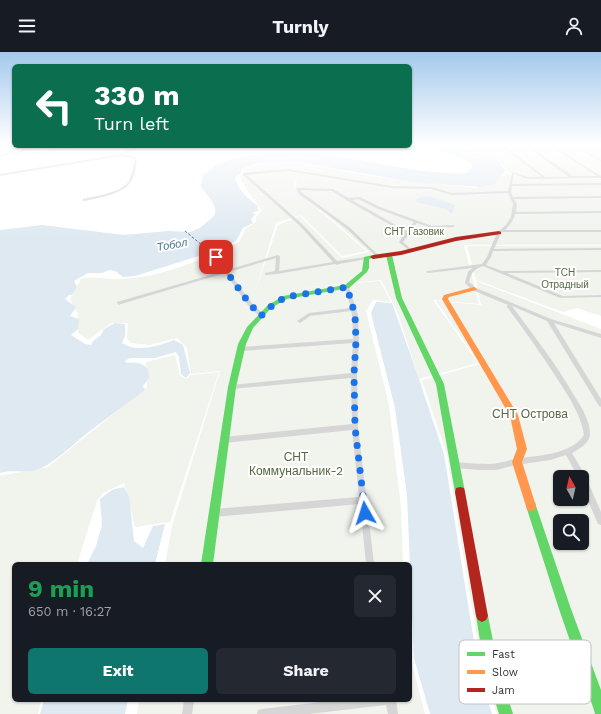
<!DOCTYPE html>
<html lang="en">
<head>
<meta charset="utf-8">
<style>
	body { margin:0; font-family:"Work Sans",sans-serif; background:#242831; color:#f1f3f6; height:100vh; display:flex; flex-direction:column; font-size:15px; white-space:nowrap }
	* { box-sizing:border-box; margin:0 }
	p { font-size:13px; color:#9ea1a6 }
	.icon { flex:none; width:22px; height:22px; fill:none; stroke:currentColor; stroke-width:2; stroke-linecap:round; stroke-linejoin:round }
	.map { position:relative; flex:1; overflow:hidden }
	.details { position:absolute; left:12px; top:510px; width:400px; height:140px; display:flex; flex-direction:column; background:#171b24; border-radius:6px; box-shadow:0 1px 3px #0004 }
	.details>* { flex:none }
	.banner { position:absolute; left:12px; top:12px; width:400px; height:84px; border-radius:6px; box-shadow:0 1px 3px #0004; background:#0b6e4f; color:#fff; overflow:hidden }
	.needle { width:26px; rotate:352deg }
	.fabs { position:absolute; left:553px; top:418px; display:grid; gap:8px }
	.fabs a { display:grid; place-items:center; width:36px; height:36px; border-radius:6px; background:#171b24; box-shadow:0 1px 3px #0004; font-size:20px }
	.pin { position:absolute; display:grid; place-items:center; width:34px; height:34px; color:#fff; margin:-17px; border-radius:8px; box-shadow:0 2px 6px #0006 }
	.me { position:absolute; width:44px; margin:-22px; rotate:354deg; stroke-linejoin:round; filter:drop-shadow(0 0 3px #0008) }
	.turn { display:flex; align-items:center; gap:14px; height:84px; padding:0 16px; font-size:18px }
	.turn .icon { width:52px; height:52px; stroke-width:2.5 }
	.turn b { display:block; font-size:28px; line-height:34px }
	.round { display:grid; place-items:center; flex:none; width:42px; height:42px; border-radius:6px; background:#242831 }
	.summary { display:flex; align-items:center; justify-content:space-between; height:68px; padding:0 16px }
	h1 { font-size:24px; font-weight:700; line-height:30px; color:#1e9e55 }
	.cta { display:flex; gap:8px; margin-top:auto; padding:8px 16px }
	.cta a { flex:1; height:46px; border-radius:6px; background:#0f766e; color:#fff; font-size:16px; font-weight:700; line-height:46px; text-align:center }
	.cta a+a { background:#242831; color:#f1f3f6 }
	header { display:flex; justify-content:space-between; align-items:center; height:52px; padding:0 16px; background:#171b24; font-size:18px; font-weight:700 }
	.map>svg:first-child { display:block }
	.green { fill:#f1f3ed; fill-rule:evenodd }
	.water { fill:#dee9f1 }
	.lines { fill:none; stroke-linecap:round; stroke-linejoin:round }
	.ferry { stroke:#45728e; stroke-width:1; stroke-dasharray:2.5 2; stroke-linecap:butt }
	.street { fill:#d6d6d6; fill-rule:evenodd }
	.fast { fill:#63d668; fill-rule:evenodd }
	.slow { fill:#ff974d; fill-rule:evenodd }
	.jam { fill:#b3261e; fill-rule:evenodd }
	.route { stroke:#1a73e8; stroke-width:7; stroke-dasharray:0 12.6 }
	.labels { text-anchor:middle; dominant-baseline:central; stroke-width:4; stroke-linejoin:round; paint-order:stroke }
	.far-park-label { font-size:10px; fill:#556a42; stroke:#fff }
	.far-water-label { font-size:11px; font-style:italic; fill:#45728e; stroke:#fff }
	.park-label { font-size:12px; fill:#556a42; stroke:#fff }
	.key { fill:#fff; stroke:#c2c2c2; stroke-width:1 }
	.key-label { font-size:11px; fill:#323232 }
</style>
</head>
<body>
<header><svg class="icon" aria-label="menu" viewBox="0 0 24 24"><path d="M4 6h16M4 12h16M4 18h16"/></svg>Turnly<svg class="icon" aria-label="person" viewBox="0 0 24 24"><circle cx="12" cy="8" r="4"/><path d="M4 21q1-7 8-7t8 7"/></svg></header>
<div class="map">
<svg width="601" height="662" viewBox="0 0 601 662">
	<rect width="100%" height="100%" fill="#fff"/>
	<g class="green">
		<path d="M454,92H601V125L537,127H601V193H464L479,252L433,248L478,311L419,327L397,259L381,228L290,237L380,229L391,250L373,248L366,259L389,353L401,456L403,512H165L172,474L220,319L191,322L187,296L177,286L149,293L131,291L127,287L128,271H111L88,288L78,281V262L70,247L81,227C95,223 106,228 120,227C161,226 203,207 239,190L246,176L256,170V165L262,158L247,138L240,125L244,117L265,111H299L376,125L477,136L506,122L517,124L507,119C499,101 472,98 454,92ZM299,123L295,135L369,200L342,206L300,164L278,173L255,240L276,171L301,163L342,204L366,199L293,135Z"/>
		<polygon points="467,194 601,194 601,264 577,256 563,260 476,228"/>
		<path d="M476,229L601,277V662H497L483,623L447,403L422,328L480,312L436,249L481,253ZM560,425H582V447H560ZM560,469H582V491H560Z"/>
		<polygon points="175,303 180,324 186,327 191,323 219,320 170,470 135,475 124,431 103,441 97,449 77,512 14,512 14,648 41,648 38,662 0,662 0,424 48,415 147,335 146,310"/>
		<polygon points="410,604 425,662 137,662 139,648 410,648"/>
	</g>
	<g class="water">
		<path d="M418,92H450L493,105L502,112L500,113L506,118L494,132L481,135L413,130L297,110L258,111L242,117L241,121L235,125C236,136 249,148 258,154L257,157L260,159L253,160L255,162L251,168L253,171L243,176L236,189L205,202L135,224L123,225L115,219L109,218L102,221H88L74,229L77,235L72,243H69L65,247L76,255L70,264L79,267L78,277L71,283L85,292L91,293L93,289L101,283L104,277L115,271L125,272V284L122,291C137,301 158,294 174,288L183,293L190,321L186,326L181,322L179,305L176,300L155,306H130L125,309L127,311C136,310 141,310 148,317L149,326L143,334L145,338C126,353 105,367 86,382C71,394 57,409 39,417C27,422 13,417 0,421V178L42,173L124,183L168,179L190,180L200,176L214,164C219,153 208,145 201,135L203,122L208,121L207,120L210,117H213V115C235,102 257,103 282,101C343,97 405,124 466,121L473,115C470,105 430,96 418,92Z"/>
		<polygon points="429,144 455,153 452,162 446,157 416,150 417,146"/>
		<polygon points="376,250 392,251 418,324 444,402 479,621 492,662 430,662 414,606 407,443 395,356 371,261"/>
		<polygon points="124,435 129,445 134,489 143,496 153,474 165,472 155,512 87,512 96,494 102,473 100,447 112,438"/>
		<polygon points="44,648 128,648 125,662 40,662"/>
	</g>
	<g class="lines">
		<polyline class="ferry" points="185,179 215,204"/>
		<g class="street">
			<path d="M499,92H502L545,125H569L523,92H526L573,124H597L547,92H550L601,124V126L528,127L514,122L512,132L601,131V133L512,134L511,140L513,145L601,144V146L514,147L517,152L516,160L601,159V161L515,162C514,168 509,174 505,178H601V180H502L501,181L494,197L601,196V198L493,199L491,205L486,213L502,219L601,218V220L507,221L563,244L601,243V245L560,246L483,214C474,217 471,221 469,230L476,236L551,267L601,282V286L554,271L601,347V355L599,354L547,269L512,254C534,284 557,313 575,345C582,356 590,369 590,382C590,391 579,397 572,401L585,423L601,460V473L598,472L582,435V425H578L566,403L550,408L516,413L496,418H479L456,416L453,415L452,413L453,411L456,410C467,411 479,412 490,412C499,411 506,409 515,407C536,403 570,404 584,383C581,363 569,345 558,328C542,303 525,279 507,255V254L508,253L472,238L465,231V230L468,220L472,216L428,221L426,220L428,219L482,212L487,205L497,181L506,173L511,165L513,152L508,141L451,143L432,137L392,136L288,119L247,123L302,172L337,209L366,205H367V207L339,212L337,213L335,212L277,222L265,223V221L275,219L276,206L229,220L251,250L263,262V264H259L247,252L225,221L121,252L119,253L117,251V250L224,219L214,205L216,204H217L227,218L278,203L280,204L279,219L333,210L300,174L243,123V121L288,117L392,134L432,135L451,141L508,139L512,121L513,120L528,125H542Z"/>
			<polygon points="571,92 574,92 601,108 601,110"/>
			<polygon points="595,92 598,92 601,94 601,96"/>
			<polygon points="42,94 47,94 29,98 35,100 81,94 88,94 35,102 26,99 0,105 0,103"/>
			<polygon points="139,94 142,94 121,103 119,102"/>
			<path d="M115,103H129L137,107C136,114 135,122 132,128C125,142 98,146 84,149H83V147C96,144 121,141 129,129C132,123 133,114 135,107L129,105H115L0,124V122Z"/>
			<path d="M298,136L333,137L349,146L360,145L380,155L432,174L453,173L455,174L453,175L432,176L417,171L403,190L412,198L413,199L411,200L399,190L405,181L346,148L332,139L300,138L301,140L349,175L379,204L380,205L378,206L347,177L299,142L296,137ZM358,147L378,157L414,170L406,179L352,148Z"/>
			<polygon points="345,234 347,234 349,235 358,263 359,289 357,323 358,375 374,512 366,512 360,452 214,465 211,464 210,461 211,458 214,457 359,445 352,378 224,391 222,390 221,388 222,386 224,385 352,372 351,326 232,337 230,337 229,335 230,333 232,333 351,321 353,291 241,299 238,297 241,295 353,287 352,263 351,259 310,264 300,271 297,269 309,261 351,256 345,235"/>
			<polygon points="184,648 194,648 192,662 182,662"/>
			<polygon points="338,648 396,648 398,662 388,662 386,653 309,662 257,662 258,658 262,657"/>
		</g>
		<g class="fast">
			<polygon points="389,201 392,203 402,246 444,332 465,440 464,444 460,445 456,444 455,440 436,332 396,246 386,203"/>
			<polygon points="373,203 376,205 369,207 369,216 367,220 349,236 287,247 271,256 253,276 246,292 236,335 213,512 201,512 228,335 238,292 247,275 267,254 283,244 345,233 362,219 364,205"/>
			<polygon points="531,449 535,450 536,454 571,557 601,638 601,662 595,662 594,658 559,557 526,454 527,450"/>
			<polygon points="482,558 486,560 488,564 498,614 513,662 499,662 484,614 476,564 478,560"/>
		</g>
		<polygon class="slow" points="474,235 477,237 476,238 449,245 448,247 518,363 527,397 522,410 536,454 535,458 531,459 527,458 526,454 512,410 517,397 510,364 442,247 444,243"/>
		<g class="jam">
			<polygon points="499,179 501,180 501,182 456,189 401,203 373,207 370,205 373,203 401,199 456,185"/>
			<polygon points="460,435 464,436 465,440 488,564 486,568 482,570 478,568 476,564 455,440 456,436"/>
		</g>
	</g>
	<linearGradient id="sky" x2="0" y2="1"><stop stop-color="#a4c9ec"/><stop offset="0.5" stop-color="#fff"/><stop offset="1" stop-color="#fff" stop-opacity="0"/></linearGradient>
	<rect width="601" height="185" fill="url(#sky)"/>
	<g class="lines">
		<polyline class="route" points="216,205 249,251 261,264 269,256 285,245 347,235 355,263 356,289 354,322 355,375 365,461"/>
	</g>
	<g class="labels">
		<g class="far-park-label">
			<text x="414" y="179">СНТ Газовик</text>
			<text x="565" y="220">ТСН<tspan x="565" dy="12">Отрадный</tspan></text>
		</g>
		<g class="far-water-label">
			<text transform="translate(172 193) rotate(-10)">Тобол</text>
		</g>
		<g class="park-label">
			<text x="530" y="362">СНТ Острова</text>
			<text x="296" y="405">СНТ<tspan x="296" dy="14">Коммунальник-2</tspan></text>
		</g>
	</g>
	<rect x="459" y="588" width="132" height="64" rx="6" class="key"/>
	<rect x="467" y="600" width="18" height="4" fill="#63d668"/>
	<rect x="467" y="618" width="18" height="4" fill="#ff974d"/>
	<rect x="467" y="636" width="18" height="4" fill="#b3261e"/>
	<g class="key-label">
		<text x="492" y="606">Fast</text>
		<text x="492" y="624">Slow</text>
		<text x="492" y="642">Jam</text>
	</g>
</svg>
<div class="fabs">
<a><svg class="needle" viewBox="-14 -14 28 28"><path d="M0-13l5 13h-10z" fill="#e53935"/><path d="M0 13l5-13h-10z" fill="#9ea1a6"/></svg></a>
<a><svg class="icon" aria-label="search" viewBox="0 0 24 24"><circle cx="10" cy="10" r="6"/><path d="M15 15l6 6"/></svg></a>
</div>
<div class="pin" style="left:216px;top:205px;background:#d93025"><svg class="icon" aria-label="arrive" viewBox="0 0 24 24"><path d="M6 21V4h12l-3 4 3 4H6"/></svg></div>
<svg class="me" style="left:365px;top:461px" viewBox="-20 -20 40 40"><path d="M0-17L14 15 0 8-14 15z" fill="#1a73e8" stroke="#fff" stroke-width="4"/></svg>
<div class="banner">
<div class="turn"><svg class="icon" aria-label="left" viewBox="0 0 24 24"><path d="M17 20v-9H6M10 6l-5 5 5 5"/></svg><div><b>330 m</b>Turn left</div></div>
</div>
<section class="details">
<div class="summary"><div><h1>9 min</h1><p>650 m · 16:27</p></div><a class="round"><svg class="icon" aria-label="close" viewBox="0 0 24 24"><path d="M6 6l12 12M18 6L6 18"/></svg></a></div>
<div class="cta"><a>Exit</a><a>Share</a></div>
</section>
</div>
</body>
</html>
